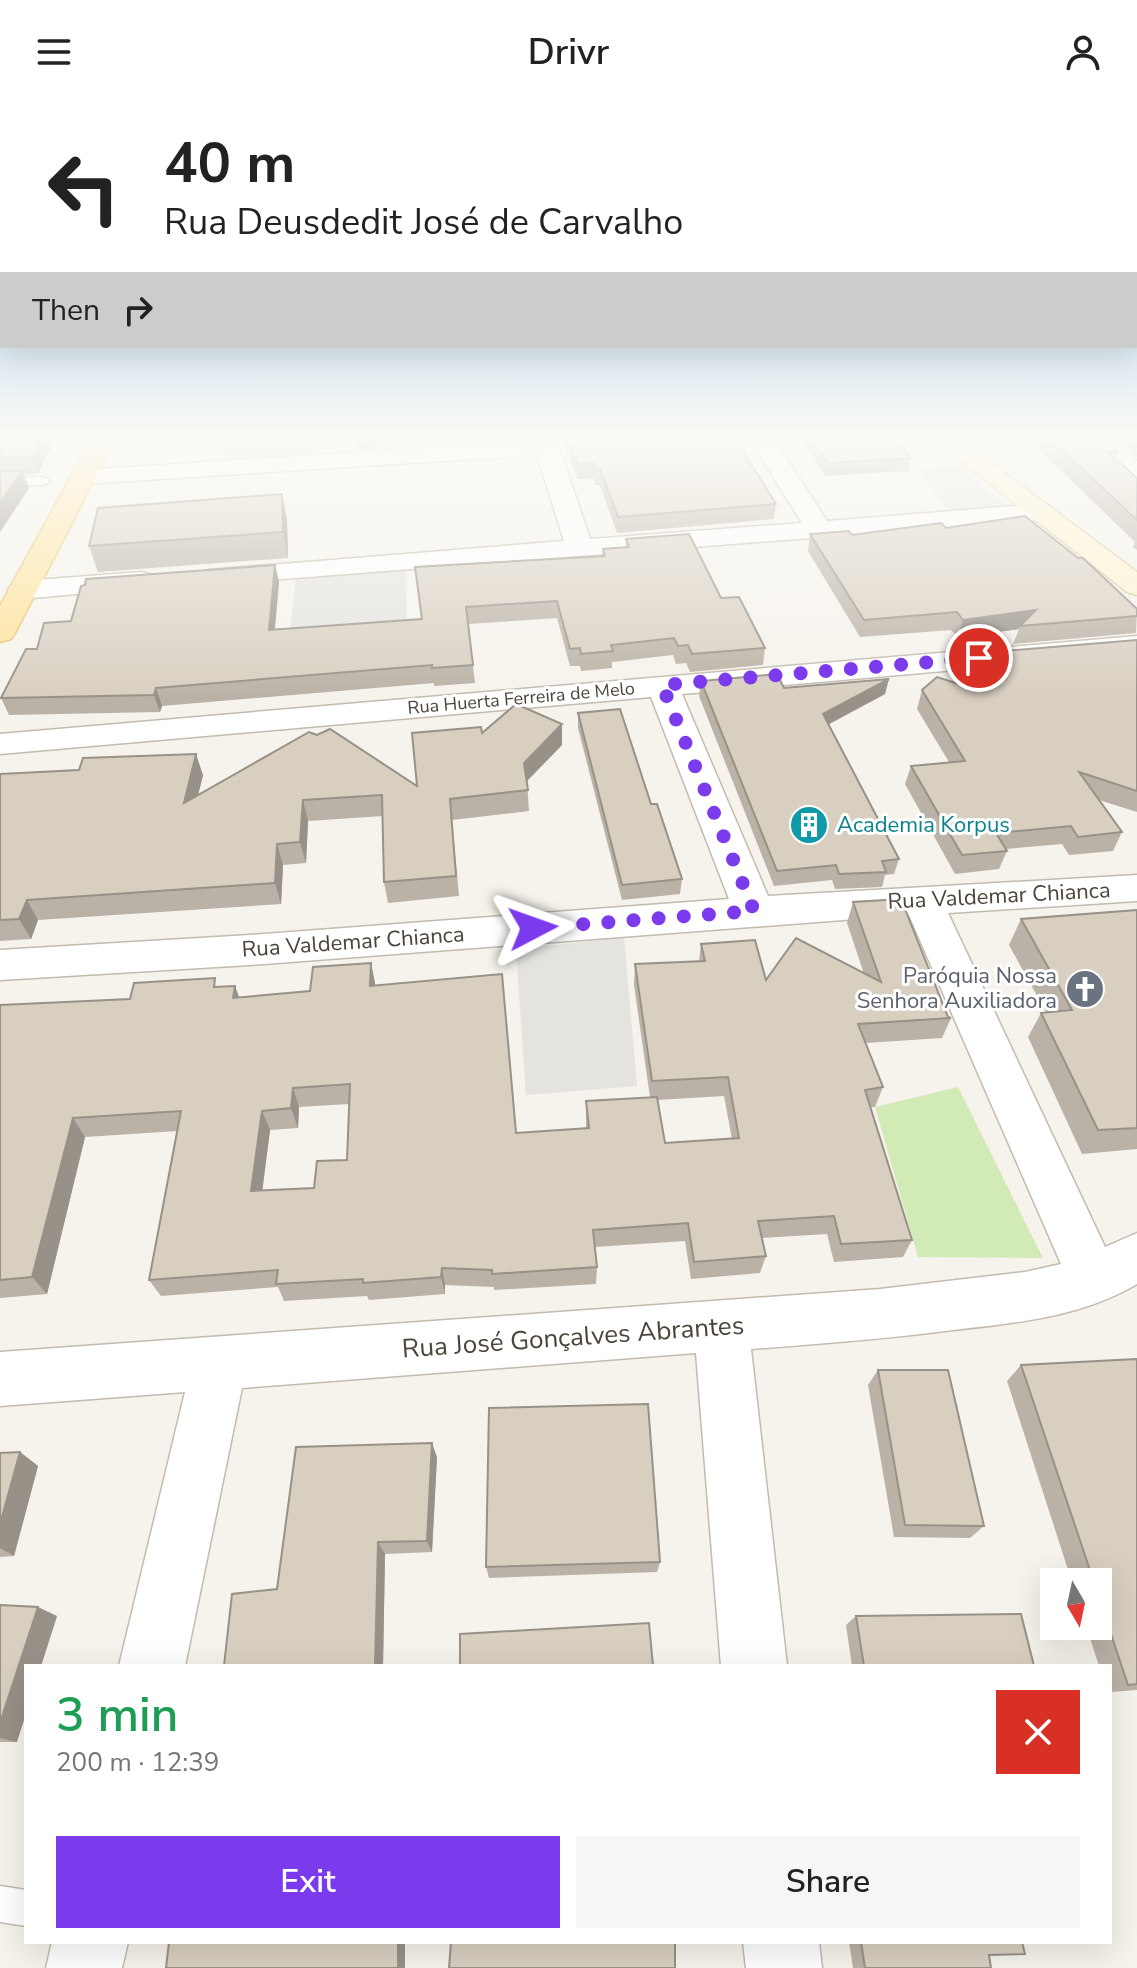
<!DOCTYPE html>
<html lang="en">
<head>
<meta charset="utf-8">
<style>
	body { margin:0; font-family:"Nunito Sans",sans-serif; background:#f6f6f6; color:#222; height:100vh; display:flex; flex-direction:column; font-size:30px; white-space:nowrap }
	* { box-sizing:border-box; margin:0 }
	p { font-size:26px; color:#767676 }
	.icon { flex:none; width:44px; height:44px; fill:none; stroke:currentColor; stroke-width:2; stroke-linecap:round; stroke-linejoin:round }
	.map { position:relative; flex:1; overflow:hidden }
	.drawer { position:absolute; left:24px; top:1560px; width:1088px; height:280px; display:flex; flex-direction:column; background:#fff; border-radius:0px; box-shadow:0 8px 32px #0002 }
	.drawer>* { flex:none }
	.top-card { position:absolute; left:0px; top:0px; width:1138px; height:244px; box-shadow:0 8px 32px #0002; background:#fff; color:#222; overflow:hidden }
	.needle { width:52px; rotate:171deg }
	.tools { position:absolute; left:1040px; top:1464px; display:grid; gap:16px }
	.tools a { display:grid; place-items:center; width:72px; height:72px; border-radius:0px; background:#fff; box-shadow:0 8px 32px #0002; font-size:40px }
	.pin { position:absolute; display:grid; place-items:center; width:68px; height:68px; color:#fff; margin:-34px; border:4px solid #fff; border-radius:50%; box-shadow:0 2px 8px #0007 }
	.me { position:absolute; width:88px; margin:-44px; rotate:86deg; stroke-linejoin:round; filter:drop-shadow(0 0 6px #0008) }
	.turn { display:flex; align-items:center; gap:28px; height:168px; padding:0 32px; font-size:36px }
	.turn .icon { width:104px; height:104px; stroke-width:2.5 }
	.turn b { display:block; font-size:56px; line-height:68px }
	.then { display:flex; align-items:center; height:76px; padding:0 32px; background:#0003; gap:16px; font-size:30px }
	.round { display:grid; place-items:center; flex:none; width:84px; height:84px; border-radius:0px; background:#f6f6f6 }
	.head { display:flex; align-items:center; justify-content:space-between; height:136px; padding:0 32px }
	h1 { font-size:48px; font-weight:600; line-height:60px; color:#1e9e55 }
	.cta { display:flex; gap:16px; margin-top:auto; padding:16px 32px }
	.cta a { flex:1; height:92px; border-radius:0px; background:#7c3aed; color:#fff; font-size:32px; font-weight:600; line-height:92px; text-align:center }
	.cta a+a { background:#f6f6f6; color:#222 }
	header { display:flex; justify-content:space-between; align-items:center; height:104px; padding:0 32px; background:#fff; font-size:36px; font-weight:600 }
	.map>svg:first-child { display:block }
	.green { fill:#d2eab5 }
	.parking { fill:#e5e3e0 }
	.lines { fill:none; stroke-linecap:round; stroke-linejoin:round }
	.service-casing { stroke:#c2bbae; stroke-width:3 }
	.minor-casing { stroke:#c2bbae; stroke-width:3 }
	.secondary-casing { stroke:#d6c79b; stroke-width:3 }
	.primary-casing { stroke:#e6c16a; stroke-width:3 }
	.service { fill:#fff; fill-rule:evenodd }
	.minor { fill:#fff; fill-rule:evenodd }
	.secondary { fill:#fff3cd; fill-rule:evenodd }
	.primary { fill:#ffe39c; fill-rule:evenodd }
	.wall { fill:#bab2a6; fill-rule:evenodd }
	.shaded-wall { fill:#979187 }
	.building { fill:#d8cfc1; stroke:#979187; stroke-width:2; fill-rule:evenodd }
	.route { stroke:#7c3aed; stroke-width:14; stroke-dasharray:0 25.2 }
	.labels { text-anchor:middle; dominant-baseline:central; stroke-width:6; stroke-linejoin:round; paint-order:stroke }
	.far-street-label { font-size:18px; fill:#4b4439; stroke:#fff }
	.culture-label { font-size:22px; fill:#0d838f; stroke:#fff; text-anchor:start }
	.street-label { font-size:22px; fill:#4b4439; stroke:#fff }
	.worship-label { font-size:22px; fill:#5b616d; stroke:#fff; text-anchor:end }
	.near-street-label { font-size:26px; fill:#4b4439; stroke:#fff }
</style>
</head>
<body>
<header><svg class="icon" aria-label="menu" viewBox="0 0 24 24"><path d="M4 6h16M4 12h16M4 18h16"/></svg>Drivr<svg class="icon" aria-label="person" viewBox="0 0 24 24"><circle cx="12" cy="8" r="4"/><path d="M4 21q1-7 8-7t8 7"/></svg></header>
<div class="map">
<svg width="1137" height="1864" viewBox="0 0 1137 1864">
	<rect width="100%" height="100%" fill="#f6f3ec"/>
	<g class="green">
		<polygon points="229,334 314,334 314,349 220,356"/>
		<polygon points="958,983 1043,1154 918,1153 875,1003"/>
	</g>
	<g class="parking">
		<polygon points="960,363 1009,402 949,408 918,365"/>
		<polygon points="406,464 407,520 290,529 296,472"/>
		<polygon points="624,833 637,982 526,991 516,846"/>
	</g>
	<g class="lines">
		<defs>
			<g id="service">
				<polygon points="0,374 44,373 50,377 44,381 0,382"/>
				<polygon points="0,1782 26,1786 26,1822 0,1818"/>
			</g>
			<g id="minor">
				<polygon points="532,334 556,334 590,435 802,419 749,334 773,334 827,417 1041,400 1050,402 1054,408 1050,414 1041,416 218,480 208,478 204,472 208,466 564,437 537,351 83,380 74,378 71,373 74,368 83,366 533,337"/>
				<polygon points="1084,334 1110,334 1137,357 1137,377 1128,375"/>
				<polygon points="142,468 152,471 156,477 152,483 22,495 12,492 8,486 12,480 22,477"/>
				<path d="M1137,532V550L682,590L768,792L1137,771V797L948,809L1105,1143L1137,1129V1180C1081,1213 1017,1219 953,1226C886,1235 818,1240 751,1245L787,1562H721L696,1249L242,1284L185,1562H119L185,1288L0,1302V1248L880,1185L1025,1168L1061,1160L909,811L250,861L0,876V846L250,831L729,795L651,593L0,650V630Z"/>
				<polygon points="52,1838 128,1838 122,1864 46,1864"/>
				<polygon points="743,1838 819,1838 822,1864 746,1864"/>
			</g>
			<polygon id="secondary" points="932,334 958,334 1137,468 1137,491 1127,488"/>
			<polygon id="primary" points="92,334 116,334 15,529 11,535 0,538 0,502"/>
		</defs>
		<use href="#service" class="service-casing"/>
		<use href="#minor" class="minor-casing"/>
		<use href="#secondary" class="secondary-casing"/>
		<use href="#primary" class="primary-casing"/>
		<use href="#service" class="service"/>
		<use href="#minor" class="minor"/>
		<use href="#secondary" class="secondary"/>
		<use href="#primary" class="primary"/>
	</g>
	<g class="wall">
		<polygon points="0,334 55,334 38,370 24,371 29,384 0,428"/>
		<polygon points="354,334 443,334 444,339 355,345"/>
		<polygon points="561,334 729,334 776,400 774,415 617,429 600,381 595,381 593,374 578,375"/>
		<polygon points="799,334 895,334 911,354 908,367 826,372"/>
		<polygon points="1027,334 1103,334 1118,348 1115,355 1137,374 1137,446 1133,443 1135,438"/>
		<polygon points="1114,334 1137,334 1137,353"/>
		<polygon points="282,390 287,416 288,454 98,468 89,442"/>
		<polygon points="946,424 1137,505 1136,529 1013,540 1019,525 958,533 951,526 860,533 808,447 810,430 852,431"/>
		<polygon points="626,435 721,494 765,544 763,561 690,568 686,559 676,560 673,551 612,558 612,564 581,567 580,562 570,562 557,514 468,520 475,579 434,582 434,579 162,602 160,608 9,611 1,594 37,545 71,517 275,461 279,478 275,525 421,515 602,452 603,445 626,443"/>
		<polygon points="1137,536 1137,708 1099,696 1122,728 1113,747 1069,751 1062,740 1006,745 1007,747 999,765 955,770 905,680 911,662 949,658 917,605 922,586 959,580"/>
		<polygon points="701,577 784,584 885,590 828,621 899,755 894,770 885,771 882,783 835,785 832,776 774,782 699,592"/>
		<polygon points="578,609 651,700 682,775 680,790 622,796 578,624"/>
		<polygon points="562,620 562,641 527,677 529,707 452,716 459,792 388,799 384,778 383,712 308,717 306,759 283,761 281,800 38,816 31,835 0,837 0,670 79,666 203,671 198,691 417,682 482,629"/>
		<path d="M853,798L948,913L951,914L942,934L866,939L883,983L875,1003H870L912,1136L903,1153L834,1158L827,1130L762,1134L766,1152L760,1169L691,1175L685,1137L595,1143L597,1163L596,1180L494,1186V1183L445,1181V1190L369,1196L367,1192L284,1197L278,1183L161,1192L149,1176L178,1027L85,1033L47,1190L0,1194V901L130,895L219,882H235L239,893L310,887L371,859L375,881L516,1029L586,1024V997L650,993L634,881L635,860L699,857L701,840L766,876L864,870L847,819ZM724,992L732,1035L665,1039L657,996ZM349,1000L347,1056L314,1084L262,1087L270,1026L298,1024L299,1003Z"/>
		<polygon points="1137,806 1137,1045 1082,1050 1028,933 1041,909 1046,908 1009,841 1021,815"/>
		<polygon points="1137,1255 1137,1586 1110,1588 1110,1562 1099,1562 1086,1522 1098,1522 1098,1478 1072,1478 1007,1277 1021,1261"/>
		<polygon points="878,1266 984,1422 970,1434 894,1433 868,1281"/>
		<polygon points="20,1348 38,1362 14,1452 0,1453 0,1349"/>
		<polygon points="437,1353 432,1448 385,1450 383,1562 224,1562 277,1485"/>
		<polygon points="660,1458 657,1468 489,1474 486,1463"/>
		<polygon points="0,1501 57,1512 41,1562 26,1562 17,1638 0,1638"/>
		<polygon points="856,1512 1034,1562 852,1562 846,1521"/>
		<polygon points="849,1838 1022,1838 989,1851 991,1864 853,1864"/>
	</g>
	<g class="shaded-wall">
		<polygon points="41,334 55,334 38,370 32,353"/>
		<polygon points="22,367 29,384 0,428 0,399"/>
		<polygon points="282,390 287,416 288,454 283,428"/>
		<polygon points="275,461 279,478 273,543 269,526"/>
		<polygon points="1036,506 1020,522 1019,525 958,533 963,516"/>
		<polygon points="889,575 885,590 819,625 823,610"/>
		<polygon points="156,584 162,602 160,608 154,591"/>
		<polygon points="562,620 562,641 525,679 524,659"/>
		<polygon points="196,650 203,671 191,720 184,699"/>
		<polygon points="303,696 308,717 306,759 300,738"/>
		<polygon points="277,740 283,761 281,800 275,779"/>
		<polygon points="27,796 38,816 31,835 19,815"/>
		<polygon points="371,859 375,879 374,902 370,882"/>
		<polygon points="235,882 242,902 233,894"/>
		<polygon points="293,984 299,1003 298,1024 291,1004"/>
		<polygon points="262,1007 270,1026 260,1105 251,1087"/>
		<polygon points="73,1014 85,1033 47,1190 32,1173"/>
		<polygon points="442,1164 445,1181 445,1190 441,1173"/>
		<polygon points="432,1339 437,1353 432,1448 427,1437"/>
		<polygon points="20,1348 38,1362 14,1452 0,1444 0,1420"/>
		<polygon points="378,1438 385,1450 383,1562 375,1562"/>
		<polygon points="38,1503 57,1512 41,1562 26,1562 26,1610 17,1638 0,1634 0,1619"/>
		<rect x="398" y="1838" width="7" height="26"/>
	</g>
	<g class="building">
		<polygon points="0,334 41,334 32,353 0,354"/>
		<polygon points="567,334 729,334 735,344 742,346 776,400 618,413 600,365 596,366 593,359 578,360"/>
		<polygon points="810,334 895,334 911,354 828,359"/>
		<polygon points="1049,334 1103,334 1118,348 1108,348 1137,374 1137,416"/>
		<polygon points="0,367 22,367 0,399"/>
		<polygon points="282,390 283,428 89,442 98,404"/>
		<polygon points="1025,412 1078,454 1083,454 1137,505 1137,512 1020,522 1036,506 963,516 957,508 864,516 810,430 849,427 852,431 941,419 946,424"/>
		<polygon points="689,430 721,494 739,493 765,544 692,550 688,541 678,542 674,534 611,541 613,547 581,550 580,544 570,545 557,497 466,503 473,561 432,564 432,561 156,584 154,591 1,594 26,545 37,545 44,519 71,517 81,482 85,481 86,475 275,461 269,526 422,515 415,463 605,452 603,445 629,443 626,435"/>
		<polygon points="1137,536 1137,687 1079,668 1122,728 1078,733 1071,722 996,729 1007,747 962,751 911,662 965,657 922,586 937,573 959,580 992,548"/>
		<polygon points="777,570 784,584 889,575 823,610 899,755 882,757 886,768 839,770 836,761 777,767 701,577"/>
		<polygon points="516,600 562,620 524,659 528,686 450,695 456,772 384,778 382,691 303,696 300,738 277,740 275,779 27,796 19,815 0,816 0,670 79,666 83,654 196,650 184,699 309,628 317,631 330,625 417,682 412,629 481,623 482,629"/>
		<polygon points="620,605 651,700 657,700 682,775 622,781 578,609"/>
		<path d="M901,795L948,913L951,914L858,920L883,983L865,986L912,1136L841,1140L834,1112L758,1117L766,1152L694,1158L688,1119L593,1126L597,1163L492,1170V1166L442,1164L441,1173L363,1179V1175L276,1180L278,1166L149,1176L181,1007L73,1014L32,1173L0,1176V901L130,895L134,879L215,874L214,883L235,882L233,894L310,887L313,863L371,859L370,882L502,870L516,1029L589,1024L586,997L657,993L665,1039L739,1034L728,973L652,977L635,860L705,857L701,840L755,836L766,876L796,834L881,878L853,798ZM350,980L347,1056L317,1057L314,1084L251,1087L262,1007L291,1004L293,984Z"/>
		<polygon points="1137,806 1137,1024 1098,1026 1041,909 1072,906 1021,815"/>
		<polygon points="1137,1255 1137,1580 1128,1581 1098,1491 1098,1478 1094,1478 1021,1261"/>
		<polygon points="878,1266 948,1266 984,1422 905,1421"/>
		<polygon points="648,1300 660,1458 486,1463 489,1304"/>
		<polygon points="432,1339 427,1437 378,1438 375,1562 224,1562 232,1490 277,1485 296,1343"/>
		<polygon points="20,1348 0,1420 0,1349"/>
		<polygon points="0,1501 38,1503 0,1619"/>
		<polygon points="1021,1510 1034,1562 864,1562 856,1512"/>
		<polygon points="649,1519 653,1562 460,1562 460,1530"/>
		<polygon points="169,1838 398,1838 398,1864 166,1864"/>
		<polygon points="451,1838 675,1838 675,1864 449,1864"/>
		<polygon points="861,1838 1022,1838 1025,1850 989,1851 991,1864 865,1864"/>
	</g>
	<linearGradient id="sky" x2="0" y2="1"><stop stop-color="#8fc1ec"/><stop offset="0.56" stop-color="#fbfaf6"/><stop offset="1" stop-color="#fbfaf6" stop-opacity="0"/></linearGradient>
	<rect width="1137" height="595" fill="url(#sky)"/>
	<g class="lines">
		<polyline class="route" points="533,824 754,807 662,581 979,554"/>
	</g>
	<defs>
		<symbol id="building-disc" viewBox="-11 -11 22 22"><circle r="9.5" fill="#0f9aa8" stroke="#fff"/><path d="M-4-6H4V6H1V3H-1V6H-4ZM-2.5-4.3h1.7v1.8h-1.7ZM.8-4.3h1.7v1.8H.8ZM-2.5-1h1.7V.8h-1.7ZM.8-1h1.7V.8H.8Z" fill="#fff"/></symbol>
		<symbol id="church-disc" viewBox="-11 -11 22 22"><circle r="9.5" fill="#6b7280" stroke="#fff"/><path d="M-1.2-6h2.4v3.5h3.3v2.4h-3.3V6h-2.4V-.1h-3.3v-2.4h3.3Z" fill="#fff"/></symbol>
	</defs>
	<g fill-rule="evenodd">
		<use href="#building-disc" x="787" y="699" width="44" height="44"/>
		<use href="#church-disc" x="1063" y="863" width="44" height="44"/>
	</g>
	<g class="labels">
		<g class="far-street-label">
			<text transform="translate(521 594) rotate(-5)">Rua Huerta Ferreira de Melo</text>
		</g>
		<g class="culture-label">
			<text x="837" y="721">Academia Korpus</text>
		</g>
		<g class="street-label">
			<text transform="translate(999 792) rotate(-3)">Rua Valdemar Chianca</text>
			<text transform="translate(353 838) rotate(-4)">Rua Valdemar Chianca</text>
		</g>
		<g class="worship-label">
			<text x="1057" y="872">Paróquia Nossa<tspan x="1057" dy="25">Senhora Auxiliadora</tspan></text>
		</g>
		<g class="near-street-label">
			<text transform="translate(573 1233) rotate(-4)">Rua José Gonçalves Abrantes</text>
		</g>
	</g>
</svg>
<div class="tools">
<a><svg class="needle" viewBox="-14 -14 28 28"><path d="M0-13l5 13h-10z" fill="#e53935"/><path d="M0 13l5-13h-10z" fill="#767676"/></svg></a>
</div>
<div class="pin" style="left:979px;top:554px;background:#d93025"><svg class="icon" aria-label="arrive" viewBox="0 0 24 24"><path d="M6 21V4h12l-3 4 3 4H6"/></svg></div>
<svg class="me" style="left:533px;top:824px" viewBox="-20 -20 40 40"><path d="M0-17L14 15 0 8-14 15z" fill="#7c3aed" stroke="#fff" stroke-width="4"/></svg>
<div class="top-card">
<div class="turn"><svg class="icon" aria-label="left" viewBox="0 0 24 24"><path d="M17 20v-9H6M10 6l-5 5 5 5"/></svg><div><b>40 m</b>Rua Deusdedit José de Carvalho</div></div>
<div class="then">Then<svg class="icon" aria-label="right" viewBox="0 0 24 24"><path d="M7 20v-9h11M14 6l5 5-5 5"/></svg></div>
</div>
<section class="drawer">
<div class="head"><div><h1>3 min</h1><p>200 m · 12:39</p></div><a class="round" style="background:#d93025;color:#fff"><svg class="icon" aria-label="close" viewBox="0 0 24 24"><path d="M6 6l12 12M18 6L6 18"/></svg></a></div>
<div class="cta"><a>Exit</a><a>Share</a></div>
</section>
</div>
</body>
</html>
